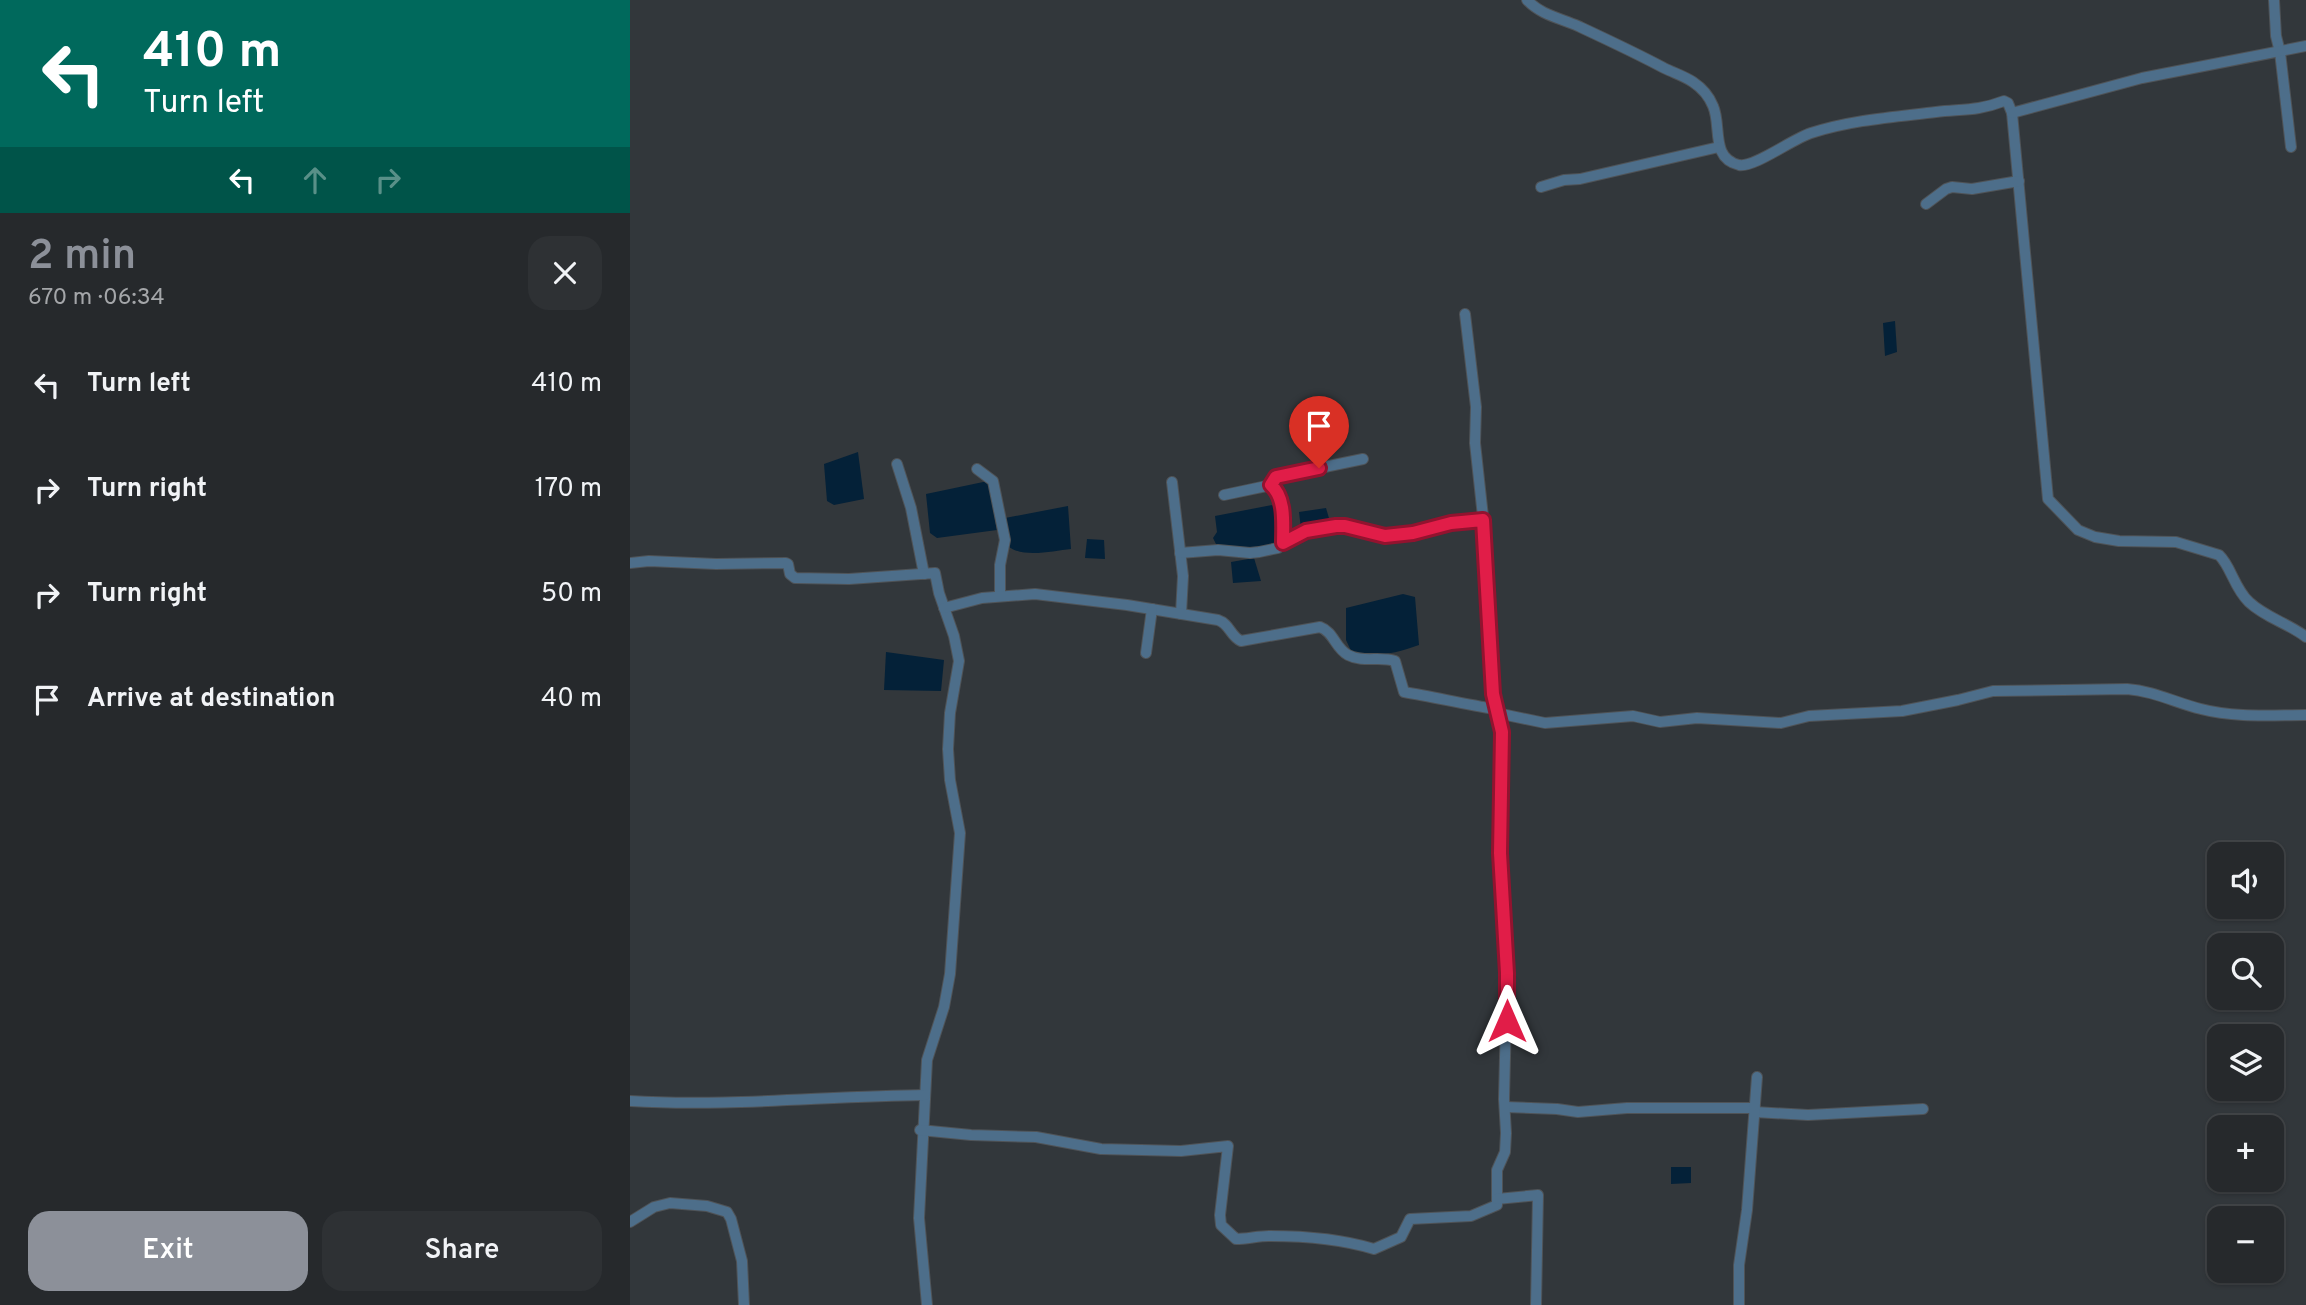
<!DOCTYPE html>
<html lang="en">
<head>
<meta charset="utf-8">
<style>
	body { margin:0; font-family:Overpass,sans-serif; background:#2e3134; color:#f1f3f6; height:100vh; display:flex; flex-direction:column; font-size:26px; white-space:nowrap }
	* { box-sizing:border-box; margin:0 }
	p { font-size:23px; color:#a4a6a9 }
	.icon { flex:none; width:38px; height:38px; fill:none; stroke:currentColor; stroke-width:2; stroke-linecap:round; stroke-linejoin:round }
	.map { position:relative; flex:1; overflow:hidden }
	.sheet { display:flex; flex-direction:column; background:#26292c; width:630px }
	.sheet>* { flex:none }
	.top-card { background:#00695c; color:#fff; overflow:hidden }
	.buttons { position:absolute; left:1577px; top:842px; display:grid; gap:14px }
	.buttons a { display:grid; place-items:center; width:77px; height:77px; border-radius:14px; background:#26292c; box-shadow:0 2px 5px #0004,0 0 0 2px #424548; font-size:35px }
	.pin { position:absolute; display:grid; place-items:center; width:60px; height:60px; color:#fff; margin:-72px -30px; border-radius:50% 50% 50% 0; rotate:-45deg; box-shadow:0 0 7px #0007 }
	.pin .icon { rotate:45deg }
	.me { position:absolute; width:77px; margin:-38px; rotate:0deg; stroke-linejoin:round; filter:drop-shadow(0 0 5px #0008) }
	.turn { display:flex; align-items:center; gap:24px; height:147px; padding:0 28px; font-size:32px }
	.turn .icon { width:91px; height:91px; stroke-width:2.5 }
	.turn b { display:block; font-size:49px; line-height:60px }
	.lanes { display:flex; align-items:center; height:66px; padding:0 28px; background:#0003; justify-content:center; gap:35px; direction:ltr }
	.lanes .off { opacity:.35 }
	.round { display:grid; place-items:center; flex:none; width:74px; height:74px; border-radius:21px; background:#2e3134 }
	.overview { display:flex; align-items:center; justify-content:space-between; height:119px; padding:0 28px }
	h1 { font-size:42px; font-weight:600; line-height:52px; color:#8c9099 }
	.primary-button { display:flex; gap:14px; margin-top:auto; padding:14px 28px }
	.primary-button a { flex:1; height:80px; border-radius:21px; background:#8c9099; color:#fff; font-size:28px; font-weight:600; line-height:80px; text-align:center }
	.primary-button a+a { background:#2e3134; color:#f1f3f6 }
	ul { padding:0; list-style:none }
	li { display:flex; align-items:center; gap:21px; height:105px; padding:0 28px }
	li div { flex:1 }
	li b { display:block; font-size:26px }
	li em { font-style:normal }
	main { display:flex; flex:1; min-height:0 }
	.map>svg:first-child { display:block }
	.water { fill:#042138 }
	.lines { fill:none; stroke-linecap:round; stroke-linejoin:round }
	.minor-casing { stroke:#4f5357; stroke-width:12 }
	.minor { stroke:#4d6e8a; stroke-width:10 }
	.route-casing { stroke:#92132f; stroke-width:18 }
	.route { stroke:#e11d48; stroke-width:12 }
</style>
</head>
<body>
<main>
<section class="sheet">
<div class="top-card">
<div class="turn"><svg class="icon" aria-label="left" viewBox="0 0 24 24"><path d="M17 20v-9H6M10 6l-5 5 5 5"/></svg><div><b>410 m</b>Turn left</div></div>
<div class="lanes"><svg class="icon" aria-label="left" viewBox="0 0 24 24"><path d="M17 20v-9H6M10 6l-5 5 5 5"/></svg><svg class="icon off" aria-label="ahead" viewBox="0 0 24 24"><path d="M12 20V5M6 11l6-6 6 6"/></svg><svg class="icon off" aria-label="right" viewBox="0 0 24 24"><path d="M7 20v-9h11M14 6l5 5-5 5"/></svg></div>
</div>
<div class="overview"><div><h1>2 min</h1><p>670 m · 06:34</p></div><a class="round"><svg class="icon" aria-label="close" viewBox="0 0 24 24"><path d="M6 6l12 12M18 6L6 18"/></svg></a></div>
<ul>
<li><svg class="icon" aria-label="left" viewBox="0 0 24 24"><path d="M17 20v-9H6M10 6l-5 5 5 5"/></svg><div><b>Turn left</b></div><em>410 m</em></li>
<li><svg class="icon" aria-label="right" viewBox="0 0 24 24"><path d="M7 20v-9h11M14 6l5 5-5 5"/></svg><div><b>Turn right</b></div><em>170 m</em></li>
<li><svg class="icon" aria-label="right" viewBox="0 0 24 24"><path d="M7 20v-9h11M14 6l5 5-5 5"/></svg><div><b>Turn right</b></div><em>50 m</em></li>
<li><svg class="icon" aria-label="arrive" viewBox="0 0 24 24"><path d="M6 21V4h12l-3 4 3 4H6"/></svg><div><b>Arrive at destination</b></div><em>40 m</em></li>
</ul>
<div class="primary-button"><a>Exit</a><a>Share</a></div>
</section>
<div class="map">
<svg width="1676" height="1305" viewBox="0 0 1676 1305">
	<rect width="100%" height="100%" fill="#32373b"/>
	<g class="water">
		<polygon points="1265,321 1267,352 1255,356 1253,323"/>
		<polygon points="228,452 234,499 204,505 197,501 194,464"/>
		<polygon points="358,481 367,530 307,538 300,533 296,494"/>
		<path d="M642,505C654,514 650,530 649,544L621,551L588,548L583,538L587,532L585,516Z"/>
		<path d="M438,506L441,549C423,551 394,558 379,547L375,518Z"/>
		<polygon points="696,508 701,525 671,529 669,512"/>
		<polygon points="457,539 474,540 475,559 455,558"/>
		<polygon points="624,558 631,581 603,583 601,562"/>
		<path d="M773,594L785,597L789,645C767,653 745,658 722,653L716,640V608Z"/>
		<polygon points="256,652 314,660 311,691 254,690"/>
		<polygon points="1061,1167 1061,1183 1041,1184 1041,1167"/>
	</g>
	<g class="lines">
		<defs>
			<g id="minor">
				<path d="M897,0C911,15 930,18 948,26C978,40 1006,53 1034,68C1044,73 1054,76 1063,82C1072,88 1079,96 1083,106C1092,126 1080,158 1109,165C1124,168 1162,139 1181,133C1221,120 1264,117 1306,112C1333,109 1348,111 1374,101L1378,103L1382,113L1418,499L1448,530L1465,537L1489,541L1546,542L1589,555C1601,566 1604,588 1619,602C1636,618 1658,623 1676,637"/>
				<polyline points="1644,0 1646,36 1650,52 1661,147"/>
				<polyline points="1382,113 1512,78 1676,46"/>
				<polyline points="911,187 934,180 950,179 1089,147"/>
				<polyline points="1296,204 1316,189 1322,187 1342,189 1389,181"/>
				<polyline points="267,464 281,508 294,574"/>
				<polyline points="347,469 363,481 375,540 370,565 370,595"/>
				<polyline points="542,482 553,576 551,614"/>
				<path d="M641,485C656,498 653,524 653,543"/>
				<polyline points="594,495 641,485 646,477 733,459"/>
				<polyline points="550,553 588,550 620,553 629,552 648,548 653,543 676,531 706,526 715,526 755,536 783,533 821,523 853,519"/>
				<polyline points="0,563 19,561 86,564 156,563 158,564 160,574 165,578 219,579 305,573 309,593 324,636 329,661 320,713 318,749 320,780 330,833 320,974 314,1007 297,1060 289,1218 297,1305"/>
				<path d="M314,608L352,598L405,594L497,605L588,620C600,624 600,636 611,641L690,627C704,632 705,648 718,655C733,663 750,656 765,661L774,692C804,697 834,704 865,709"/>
				<polyline points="516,653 522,609"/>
				<path d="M867,713L915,723L1003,716L1030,722L1067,718L1151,723L1179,716L1272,711L1328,700L1363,691L1497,689C1524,691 1546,703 1571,709C1605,718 1642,715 1676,715"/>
				<path d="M0,1101C98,1107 197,1096 295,1095"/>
				<polyline points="875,1107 927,1109 948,1112 997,1108 1125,1108"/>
				<polyline points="1125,1112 1178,1115 1293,1109"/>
				<path d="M290,1130L341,1135L406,1137L471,1149L551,1151L598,1146L590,1215L591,1225L606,1239C617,1239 628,1236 639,1236C673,1236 711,1239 744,1249L771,1237L780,1219L841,1216L867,1205V1170L875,1152L876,1133L874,1099L877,973L870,853L872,732L863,694L858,637L855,535L845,443L846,407L835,314"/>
				<polyline points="867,1199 908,1195 906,1305"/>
				<polyline points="0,1222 24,1207 40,1203 77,1206 97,1212 101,1219 112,1261 114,1305"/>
				<polyline points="1109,1305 1109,1265 1117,1210 1127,1077"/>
			</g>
		</defs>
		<use href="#minor" class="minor-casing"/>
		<use href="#minor" class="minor"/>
	</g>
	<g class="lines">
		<defs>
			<path id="route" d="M689,468L646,477L641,485C656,498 653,524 653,543L676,531L706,526H715L755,536L783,533L821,523L853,520L863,694L872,732L870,853L877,973V1021"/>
		</defs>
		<use href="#route" class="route-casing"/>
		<use href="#route" class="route"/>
	</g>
</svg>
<div class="buttons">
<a><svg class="icon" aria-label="sound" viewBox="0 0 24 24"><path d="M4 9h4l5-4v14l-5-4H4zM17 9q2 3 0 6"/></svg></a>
<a><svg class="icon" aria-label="search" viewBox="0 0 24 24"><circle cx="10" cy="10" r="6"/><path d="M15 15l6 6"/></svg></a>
<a><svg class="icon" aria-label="layers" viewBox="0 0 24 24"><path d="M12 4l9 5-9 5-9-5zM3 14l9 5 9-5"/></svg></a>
<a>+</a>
<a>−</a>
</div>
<div class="pin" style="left:689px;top:468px;background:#d93025"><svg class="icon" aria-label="arrive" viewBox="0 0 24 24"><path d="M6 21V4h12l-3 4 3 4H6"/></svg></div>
<svg class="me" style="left:877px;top:1021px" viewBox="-20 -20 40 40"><path d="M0-17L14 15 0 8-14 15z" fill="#e11d48" stroke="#fff" stroke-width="4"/></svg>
</div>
</main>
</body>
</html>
